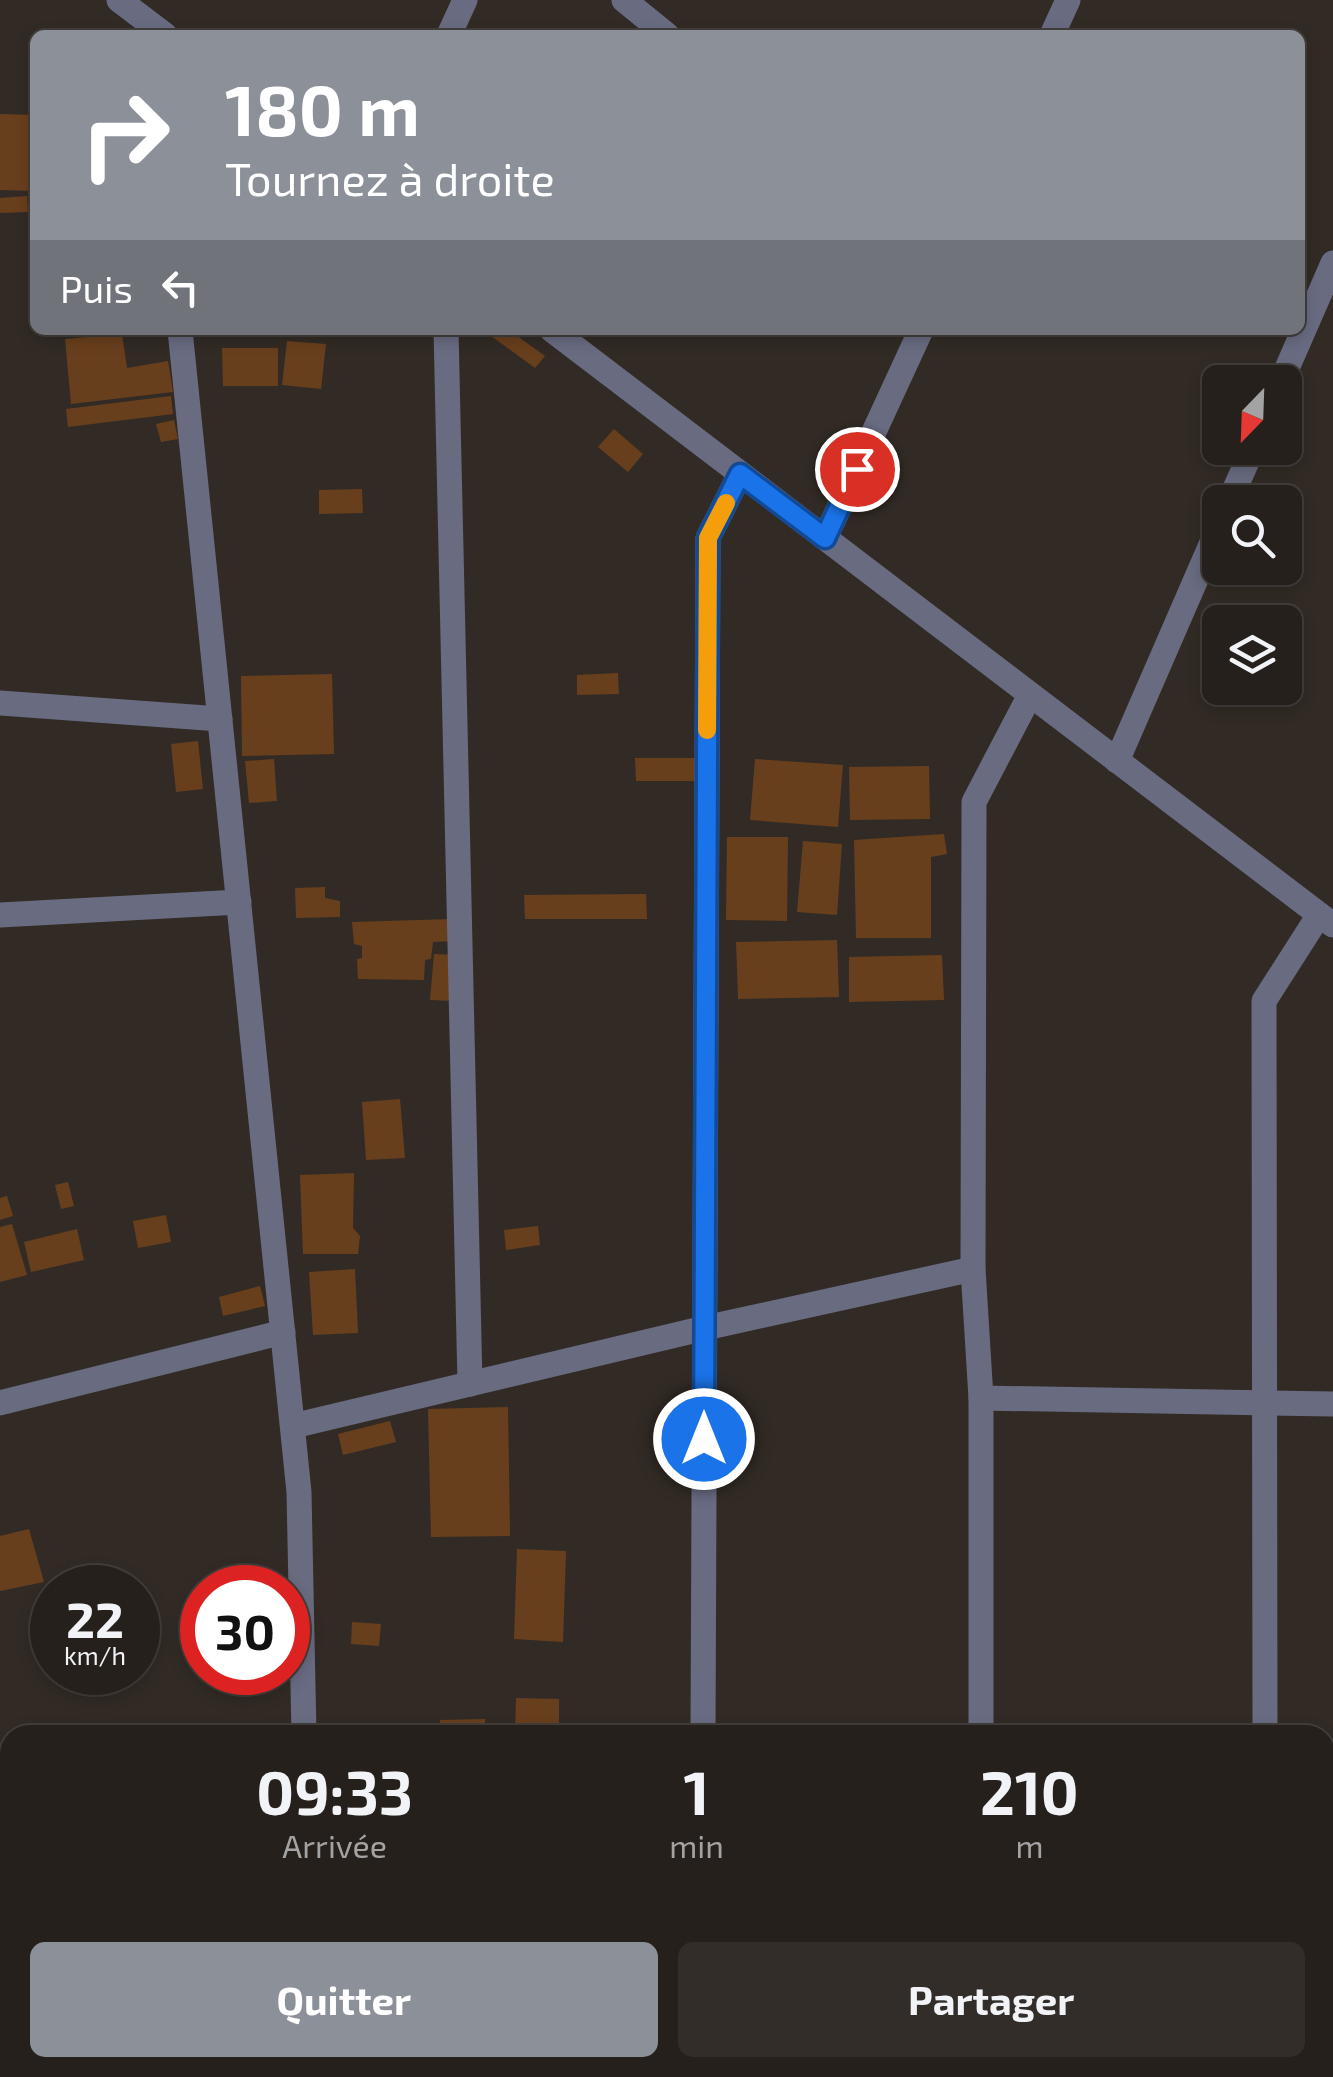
<!DOCTYPE html>
<html lang="fr">
<head>
<meta charset="utf-8">
<style>
	body { margin:0; font-family:"Exo 2",sans-serif; background:#322d29; color:#f1f3f6; height:100vh; display:flex; flex-direction:column; font-size:38px; white-space:nowrap }
	* { box-sizing:border-box; margin:0 }
	p { font-size:32px; color:#a4a3a3 }
	.icon { flex:none; width:55px; height:55px; fill:none; stroke:currentColor; stroke-width:2; stroke-linecap:round; stroke-linejoin:round }
	.map { position:relative; flex:1; overflow:hidden }
	.details { position:absolute; left:0px; top:1725px; width:1335px; height:352px; display:flex; flex-direction:column; background:#26201c; border-radius:30px 30px 0 0; box-shadow:0 5px 15px #0003,0 0 0 2px #423e3b }
	.details>* { flex:none }
	.top-card { position:absolute; left:30px; top:30px; width:1275px; height:305px; border-radius:15px; box-shadow:0 5px 15px #0003,0 0 0 2px #423e3b; background:#8c9099; color:#fff; overflow:hidden }
	.needle { width:65px; rotate:203deg }
	.buttons { position:absolute; left:1202px; top:365px; display:grid; gap:20px }
	.buttons a { display:grid; place-items:center; width:100px; height:100px; border-radius:15px; background:#26201c; box-shadow:0 5px 15px #0003,0 0 0 2px #423e3b; font-size:50px }
	.speed { position:absolute; left:30px; top:1565px; display:flex; gap:20px; font-size:50px; font-weight:700; text-align:center }
	.speed>* { display:grid; place-content:center; width:130px; height:130px; border-radius:50%; background:#26201c; box-shadow:0 5px 15px #0003,0 0 0 2px #423e3b; line-height:1 }
	.speed small { font-size:25px; font-weight:400 }
	.speed .limit { border:15px solid #d22; background:#fff; color:#111 }
	.pin { position:absolute; display:grid; place-items:center; width:85px; height:85px; color:#fff; margin:-42px; border:5px solid #fff; border-radius:50%; box-shadow:0 2px 10px #0007 }
	.me { position:absolute; width:110px; margin:-55px; rotate:0deg; stroke-linejoin:round; filter:drop-shadow(0 0 8px #0008) }
	.turn { display:flex; align-items:center; gap:35px; height:210px; padding:0 30px; font-size:45px }
	.turn .icon { width:130px; height:130px; stroke-width:2.5 }
	.turn b { display:block; font-size:70px; line-height:85px }
	.then { display:flex; align-items:center; height:95px; padding:0 30px; background:#0003; gap:20px; font-size:38px }
	.eta { display:flex; justify-content:space-evenly; align-items:center; height:170px; text-align:center }
	.eta b { font-size:60px; font-weight:700; line-height:70px }
	.button { display:flex; gap:20px; margin-top:auto; padding:20px 30px }
	.button a { flex:1; height:115px; border-radius:15px; background:#8c9099; color:#fff; font-size:40px; font-weight:700; line-height:115px; text-align:center }
	.button a+a { background:#322d29; color:#f1f3f6 }
	.map>svg:first-child { display:block }
	.building { fill:#683f1d }
	.lines { fill:none; stroke-linecap:round; stroke-linejoin:round }
	.minor { stroke:#696b81; stroke-width:25 }
	.route-casing { stroke:#114b97; stroke-width:25 }
	.route { stroke:#1a73e8; stroke-width:18 }
	.slow { stroke:#f59e0b; stroke-width:18 }
</style>
</head>
<body>
<div class="map">
<svg width="1333" height="2077" viewBox="0 0 1333 2077">
	<rect width="100%" height="100%" fill="#322b25"/>
	<g class="building">
		<polygon points="0,114 35,115 35,191 0,190"/>
		<polygon points="27,196 28,212 0,213 0,198"/>
		<polygon points="483,330 509,330 545,356 535,368"/>
		<polygon points="122,334 127,368 168,361 173,392 71,404 65,339"/>
		<polygon points="287,341 326,344 321,389 282,385"/>
		<polygon points="222,348 278,348 278,386 223,386"/>
		<polygon points="171,396 173,414 68,427 66,409"/>
		<polygon points="174,420 178,439 161,442 156,424"/>
		<polygon points="614,429 643,454 628,472 598,447"/>
		<polygon points="362,489 363,513 319,514 319,490"/>
		<polygon points="618,673 619,694 577,695 577,675"/>
		<polygon points="332,674 334,754 242,756 241,676"/>
		<polygon points="198,741 203,789 176,792 171,744"/>
		<polygon points="635,758 698,758 699,781 636,781"/>
		<polygon points="274,759 277,801 249,803 245,761"/>
		<polygon points="755,759 843,765 838,827 750,820"/>
		<polygon points="929,766 930,819 850,820 849,767"/>
		<polygon points="944,834 947,854 931,857 931,938 856,938 854,840"/>
		<polygon points="727,837 788,837 787,921 726,920"/>
		<polygon points="803,841 842,844 837,915 797,912"/>
		<polygon points="325,887 325,898 340,901 340,917 296,918 295,888"/>
		<polygon points="646,894 647,919 525,919 524,895"/>
		<polygon points="452,919 453,941 433,942 431,959 425,960 424,980 358,979 357,959 362,958 362,946 354,944 352,922"/>
		<polygon points="837,940 839,997 738,999 736,942"/>
		<polygon points="434,954 457,955 454,1001 430,1000"/>
		<polygon points="942,955 944,1000 849,1002 849,957"/>
		<polygon points="400,1099 405,1158 366,1160 362,1102"/>
		<polygon points="354,1173 353,1228 360,1236 358,1254 303,1254 300,1175"/>
		<polygon points="68,1182 74,1206 61,1209 55,1185"/>
		<polygon points="7,1196 13,1216 0,1220 0,1198"/>
		<polygon points="166,1215 171,1242 138,1248 133,1221"/>
		<polygon points="12,1224 27,1275 0,1282 0,1227"/>
		<polygon points="538,1226 540,1245 506,1250 504,1230"/>
		<polygon points="77,1229 84,1260 31,1272 24,1242"/>
		<polygon points="355,1269 358,1333 313,1335 309,1272"/>
		<polygon points="260,1286 265,1306 223,1316 219,1297"/>
		<polygon points="508,1407 510,1536 431,1537 428,1409"/>
		<polygon points="390,1421 396,1442 343,1455 338,1434"/>
		<polygon points="29,1529 44,1582 0,1591 0,1536"/>
		<polygon points="517,1549 566,1551 563,1642 514,1639"/>
		<polygon points="352,1622 381,1624 379,1646 351,1644"/>
		<polygon points="516,1698 559,1699 559,1735 515,1735"/>
		<polygon points="485,1719 485,1735 440,1735 440,1720"/>
		<polygon points="0,1770 5,1781 10,1780 10,1848 0,1851 0,1808 6,1807 2,1800 0,1801"/>
		<polygon points="340,2068 426,2068 426,2075 340,2072"/>
	</g>
	<g class="lines">
		<g class="minor">
			<polyline points="119,0 165,35"/>
			<polyline points="624,0 667,35"/>
			<polyline points="449,35 465,0"/>
			<polyline points="1052,35 1068,0"/>
			<polyline points="180,330 299,1492 304,1735"/>
			<polyline points="446,330 470,1384"/>
			<polyline points="552,330 1333,925"/>
			<polyline points="1281,382 1333,263"/>
			<polyline points="1229,502 1253,448"/>
			<polyline points="825,538 921,330"/>
			<polyline points="0,703 220,719"/>
			<polyline points="1117,761 1220,524"/>
			<polyline points="0,915 239,902"/>
			<polyline points="981,1398 1333,1404"/>
			<polyline points="0,1403 283,1332"/>
			<polyline points="293,1426 705,1328 973,1269"/>
			<polyline points="703,1735 708,538 740,474"/>
			<polyline points="981,1735 981,1398 973,1269 974,802 1030,695"/>
			<polyline points="1265,1735 1264,1001 1319,915"/>
			<polyline points="1325,1953 1333,1953"/>
			<polyline points="309,2068 309,2077"/>
			<polyline points="981,2068 981,2077"/>
			<polyline points="1266,2068 1266,2077"/>
			<polyline points="702,2077 702,2068"/>
		</g>
	</g>
	<g class="lines">
		<defs>
			<polyline id="route" points="704,1439 708,538 740,474 825,538 857,469"/>
		</defs>
		<use href="#route" class="route-casing"/>
		<use href="#route" class="route"/>
		<polyline class="slow" points="707,730 708,538 726,503"/>
	</g>
</svg>
<div class="buttons">
<a><svg class="needle" viewBox="-14 -14 28 28"><path d="M0-13l5 13h-10z" fill="#e53935"/><path d="M0 13l5-13h-10z" fill="#a4a3a3"/></svg></a>
<a><svg class="icon" aria-label="search" viewBox="0 0 24 24"><circle cx="10" cy="10" r="6"/><path d="M15 15l6 6"/></svg></a>
<a><svg class="icon" aria-label="layers" viewBox="0 0 24 24"><path d="M12 4l9 5-9 5-9-5zM3 14l9 5 9-5"/></svg></a>
</div>
<div class="speed"><div>22<small>km/h</small></div><div class="limit">30</div></div>
<div class="pin" style="left:857px;top:469px;background:#d93025"><svg class="icon" aria-label="arrive" viewBox="0 0 24 24"><path d="M6 21V4h12l-3 4 3 4H6"/></svg></div>
<svg class="me" style="left:704px;top:1439px" viewBox="-20 -20 40 40"><circle r="17" fill="#1a73e8" stroke="#fff" stroke-width="3"/><path d="M0-11L8 9 0 5-8 9z" fill="#fff"/></svg>
<div class="top-card">
<div class="turn"><svg class="icon" aria-label="right" viewBox="0 0 24 24"><path d="M7 20v-9h11M14 6l5 5-5 5"/></svg><div><b>180 m</b>Tournez à droite</div></div>
<div class="then">Puis<svg class="icon" aria-label="left" viewBox="0 0 24 24"><path d="M17 20v-9H6M10 6l-5 5 5 5"/></svg></div>
</div>
<section class="details">
<div class="eta">
<div><b>09:33</b><p>Arrivée</p></div>
<div><b>1</b><p>min</p></div>
<div><b>210</b><p>m</p></div>
</div>
<div class="button"><a>Quitter</a><a>Partager</a></div>
</section>
</div>
</body>
</html>
